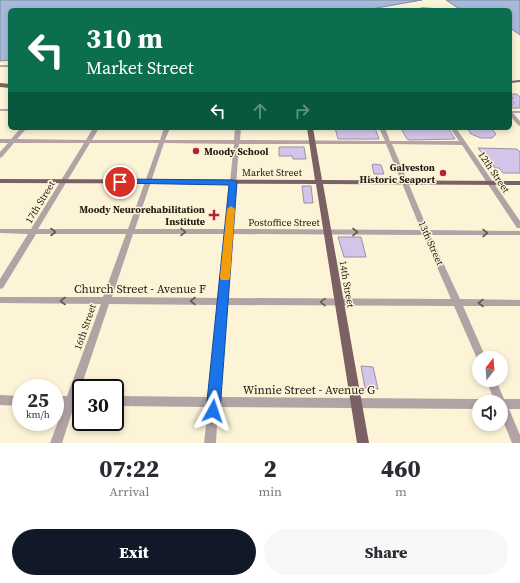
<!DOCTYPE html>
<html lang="en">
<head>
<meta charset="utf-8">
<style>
	body { margin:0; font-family:"Source Serif 4",serif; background:#f7f7f7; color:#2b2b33; height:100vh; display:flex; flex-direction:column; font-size:15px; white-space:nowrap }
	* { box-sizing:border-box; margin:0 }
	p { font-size:13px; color:#7c7c81 }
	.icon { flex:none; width:22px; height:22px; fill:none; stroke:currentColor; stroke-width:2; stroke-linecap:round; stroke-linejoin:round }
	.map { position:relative; height:443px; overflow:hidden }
	.sheet { display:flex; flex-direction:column; background:#fff; flex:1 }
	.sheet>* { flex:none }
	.banner { position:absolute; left:8px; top:8px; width:504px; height:122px; border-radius:6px; box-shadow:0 2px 6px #0003; background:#0b6e4f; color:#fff; overflow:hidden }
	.needle { width:26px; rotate:17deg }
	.buttons { position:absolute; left:472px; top:351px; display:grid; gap:8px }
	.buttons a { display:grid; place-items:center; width:36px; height:36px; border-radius:50%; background:#fff; box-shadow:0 2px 6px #0003; font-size:20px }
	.speed { position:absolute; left:12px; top:379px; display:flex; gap:8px; font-size:20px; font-weight:700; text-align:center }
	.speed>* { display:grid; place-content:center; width:52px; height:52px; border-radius:50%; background:#fff; box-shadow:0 2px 6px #0003; line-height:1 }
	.speed small { font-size:10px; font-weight:400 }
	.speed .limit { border:2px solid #111; border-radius:6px; background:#fff; color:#111 }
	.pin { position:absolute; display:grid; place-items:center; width:34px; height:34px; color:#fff; margin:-17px; border:2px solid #fff; border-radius:50%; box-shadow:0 1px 4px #0007 }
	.me { position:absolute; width:44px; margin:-22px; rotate:5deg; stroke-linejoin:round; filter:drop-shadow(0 0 3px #0008) }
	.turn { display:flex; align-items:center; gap:14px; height:84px; padding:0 12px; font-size:18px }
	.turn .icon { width:52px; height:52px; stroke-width:2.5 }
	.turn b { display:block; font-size:28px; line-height:34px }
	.lanes { display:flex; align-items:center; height:38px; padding:0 12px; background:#0003; justify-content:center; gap:20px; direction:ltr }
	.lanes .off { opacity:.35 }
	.eta { display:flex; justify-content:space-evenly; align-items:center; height:68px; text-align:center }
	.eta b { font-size:24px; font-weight:800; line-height:28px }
	.button { display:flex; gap:8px; margin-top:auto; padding:8px 12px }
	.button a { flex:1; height:46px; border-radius:24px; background:#111827; color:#fff; font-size:16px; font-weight:800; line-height:46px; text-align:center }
	.button a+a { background:#f7f7f7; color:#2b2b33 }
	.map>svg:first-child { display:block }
	.water { fill:#a8badb; stroke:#808ca0 }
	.building { fill:#d3c5e9; stroke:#9a90a9 }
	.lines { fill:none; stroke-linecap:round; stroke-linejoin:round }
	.minor { fill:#b2a3a5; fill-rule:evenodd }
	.major { fill:#7b6164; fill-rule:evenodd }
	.oneway { stroke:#635b56 }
	.route { fill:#1a73e8; stroke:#114b97 }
	.slow { fill:#f59e0b }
	.poi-dot { fill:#b42240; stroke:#fdf3d7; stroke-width:1.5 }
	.labels { text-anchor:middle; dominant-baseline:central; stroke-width:3; stroke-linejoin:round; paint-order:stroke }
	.poi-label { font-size:10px; font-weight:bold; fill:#232015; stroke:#fdf3d7; text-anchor:end }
	.street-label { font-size:10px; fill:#232015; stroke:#fdf3d7 }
	.near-street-label { font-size:12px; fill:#232015; stroke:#fdf3d7 }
</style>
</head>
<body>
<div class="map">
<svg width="520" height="443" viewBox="0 0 520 443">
	<rect width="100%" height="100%" fill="#fdf3d7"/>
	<g class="water">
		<polygon points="0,0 422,0 365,10 10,10 10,60 0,61"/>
		<polygon points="446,0 520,0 520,35 510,28 510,10 473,10 458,8"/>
	</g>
	<g class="building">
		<polygon points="510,94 517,94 520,97 520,108 510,108 510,106 514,103 511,100 513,98"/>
		<polygon points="335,128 375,128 379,139 338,139"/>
		<polygon points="401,128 448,128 455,139 410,140 407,139"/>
		<polygon points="467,128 491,128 496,134 492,138 481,138 471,134"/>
		<polygon points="279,147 304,147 306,159 293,159 292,156 279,156"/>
		<polygon points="478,148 517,149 520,152 520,173 503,173 499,168 495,168 491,162 488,161"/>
		<polygon points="373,164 381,165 384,174 374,174 372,165"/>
		<polygon points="302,186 311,186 313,203 304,203"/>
		<polygon points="338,237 361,237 366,257 344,257"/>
		<polygon points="361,366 373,367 378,389 365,388"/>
	</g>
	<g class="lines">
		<g class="minor">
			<polygon points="422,7 433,8 434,9 434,10 422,9 417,10"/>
			<rect x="0" y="65" width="10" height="2"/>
			<rect x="0" y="109" width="10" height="2"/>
			<polygon points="510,111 520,111 520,113 513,113 520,121 520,126 518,125 510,116"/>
			<path d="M21,128H27L17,139L86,140L93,128H99L92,140H160L164,128H170L165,140H234L235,128H241L240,140L385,141L379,128H385L390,141H459L450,128H456L520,221V228H517L462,145L392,144L428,230L520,231V235H430L460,299L520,300V306H463L486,358H479V362L478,361L454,306L227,305L219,397L479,399L483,400V402H479V409L218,407L216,443H204L208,407L115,406V396L209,397L218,305L109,304L78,396H81V406H74L62,443H50L64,406H55V396H67L101,304L0,303V297H103L126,234H36L3,288L0,289V279L28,234L0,233V229H31L84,143H14L2,157L0,158V152L8,143H0V139H11ZM90,143H159L128,229H38ZM164,143L234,144L225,229H135ZM239,144H386L421,230L233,229ZM133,234H225L219,298L112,297ZM232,234L423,235L451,299L227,298Z"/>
			<polygon points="486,380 496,380 504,399 520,399 520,409 509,409 520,435 520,443 512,443 501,416 501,402 495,402"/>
			<polygon points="0,395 21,396 21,406 0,405"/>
		</g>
		<g class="major">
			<polygon points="520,80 520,82 510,83 510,81"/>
			<polygon points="0,83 10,84 10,88 0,87"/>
			<polygon points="307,128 313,128 322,180 520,181 520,185 323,184 369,443 357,443 316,184 0,183 0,179 315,180"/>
		</g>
	</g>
	<defs><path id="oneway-chevron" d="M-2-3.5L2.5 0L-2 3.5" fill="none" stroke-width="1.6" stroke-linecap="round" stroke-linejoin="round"/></defs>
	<g class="oneway">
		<use href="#oneway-chevron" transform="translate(53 232)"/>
		<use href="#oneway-chevron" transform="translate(183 232) rotate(1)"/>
		<use href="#oneway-chevron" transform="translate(355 232)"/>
		<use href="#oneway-chevron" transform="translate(485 233)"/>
		<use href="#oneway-chevron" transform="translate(63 301) rotate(-180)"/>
		<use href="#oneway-chevron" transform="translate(193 301) rotate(180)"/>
		<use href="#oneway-chevron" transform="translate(323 302) rotate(-179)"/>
		<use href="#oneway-chevron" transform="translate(481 303) rotate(-180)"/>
	</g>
	<polygon class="route" points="120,179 233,180 237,182 220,411 218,416 213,418 208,416 206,411 229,185 117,183 117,180"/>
	<polygon class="slow" points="231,206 235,209 230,277 229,280 221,280 220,277 227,209"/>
	<g class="poi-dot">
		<circle cx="196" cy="151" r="4"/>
		<circle cx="443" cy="173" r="4"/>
		<path d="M212 209h4v4h4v4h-4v4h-4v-4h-4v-4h4z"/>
	</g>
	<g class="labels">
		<g class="poi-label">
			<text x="204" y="151" text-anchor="start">Moody School</text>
			<text x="435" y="167">Galveston<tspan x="435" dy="12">Historic Seaport</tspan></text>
			<text x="205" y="209">Moody Neurorehabilitation<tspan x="205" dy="12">Institute</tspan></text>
		</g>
		<g class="street-label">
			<text x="272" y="172">Market Street</text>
			<text transform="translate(494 172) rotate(56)">12th Street</text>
			<text transform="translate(40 202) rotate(-59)">17th Street</text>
			<text x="284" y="222">Postoffice Street</text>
			<text transform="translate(431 243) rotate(66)">13th Street</text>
			<text transform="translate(347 284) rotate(80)">14th Street</text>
			<text transform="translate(85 327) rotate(-71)">16th Street</text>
		</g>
		<g class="near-street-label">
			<text x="140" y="289">Church Street - Avenue F</text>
			<text x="309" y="390">Winnie Street - Avenue G</text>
		</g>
	</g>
</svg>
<div class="buttons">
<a><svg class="needle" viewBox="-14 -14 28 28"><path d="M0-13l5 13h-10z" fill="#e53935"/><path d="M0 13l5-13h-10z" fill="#7c7c81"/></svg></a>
<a><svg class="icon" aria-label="sound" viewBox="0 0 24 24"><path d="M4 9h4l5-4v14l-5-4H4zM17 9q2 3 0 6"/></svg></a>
</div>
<div class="speed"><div>25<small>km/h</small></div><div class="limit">30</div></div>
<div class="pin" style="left:120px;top:182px;background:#d93025"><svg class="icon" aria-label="arrive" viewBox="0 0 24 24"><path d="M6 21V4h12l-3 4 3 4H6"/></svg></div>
<svg class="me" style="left:213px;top:411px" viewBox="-20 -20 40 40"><path d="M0-17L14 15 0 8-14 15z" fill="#1a73e8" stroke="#fff" stroke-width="4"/></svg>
<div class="banner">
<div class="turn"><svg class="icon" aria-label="left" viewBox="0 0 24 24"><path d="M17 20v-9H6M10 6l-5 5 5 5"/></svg><div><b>310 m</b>Market Street</div></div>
<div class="lanes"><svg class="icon" aria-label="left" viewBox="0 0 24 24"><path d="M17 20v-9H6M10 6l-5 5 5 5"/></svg><svg class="icon off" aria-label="ahead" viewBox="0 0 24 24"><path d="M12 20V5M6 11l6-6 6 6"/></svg><svg class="icon off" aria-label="right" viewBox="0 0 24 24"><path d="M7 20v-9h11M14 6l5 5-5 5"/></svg></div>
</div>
</div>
<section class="sheet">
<div class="eta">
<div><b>07:22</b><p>Arrival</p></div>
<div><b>2</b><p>min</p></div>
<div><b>460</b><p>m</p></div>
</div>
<div class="button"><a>Exit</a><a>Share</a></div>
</section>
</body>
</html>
